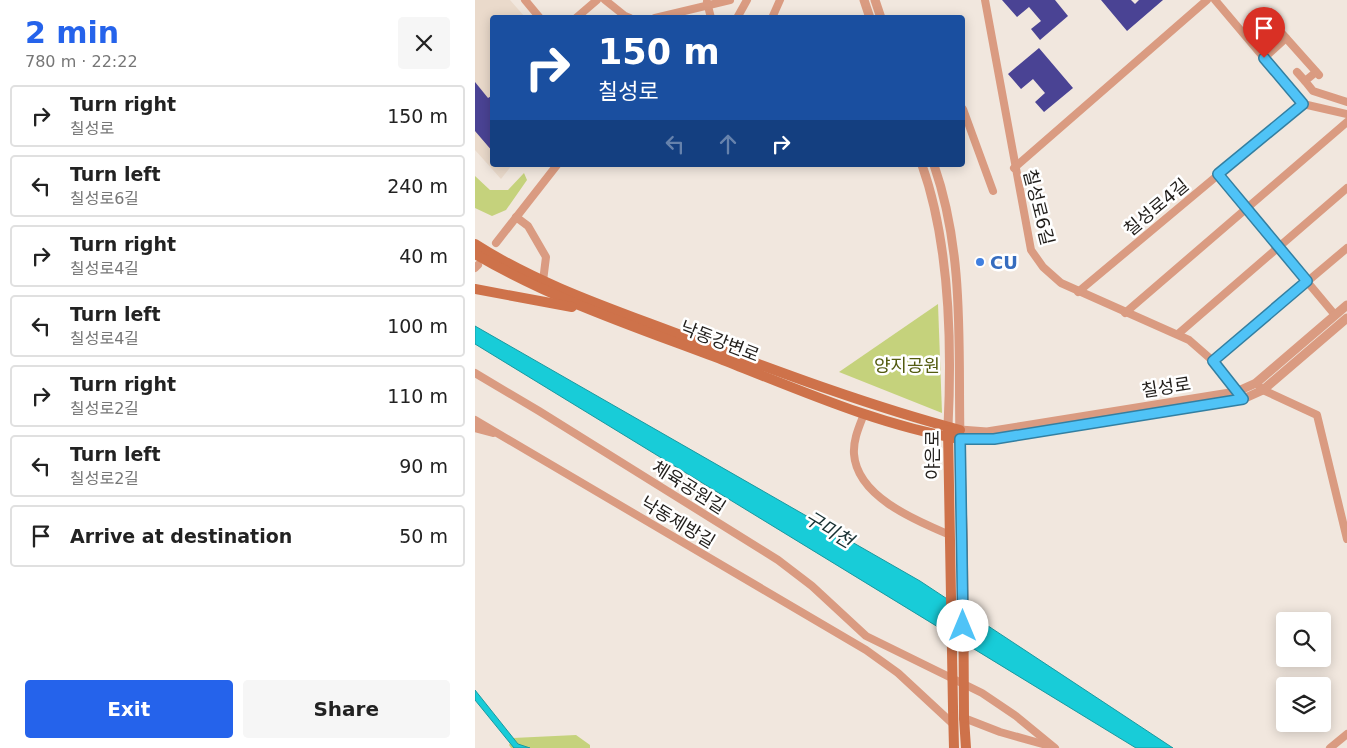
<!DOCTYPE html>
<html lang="en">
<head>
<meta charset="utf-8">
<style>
	body { margin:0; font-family:"DejaVu Sans","Noto Sans KR",sans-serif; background:#f6f6f6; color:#222; height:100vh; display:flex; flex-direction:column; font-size:19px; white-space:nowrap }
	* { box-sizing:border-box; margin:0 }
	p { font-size:16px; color:#767676 }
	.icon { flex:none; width:28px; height:28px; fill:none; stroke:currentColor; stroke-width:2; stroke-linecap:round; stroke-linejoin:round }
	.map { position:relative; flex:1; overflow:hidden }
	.sheet { display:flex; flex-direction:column; background:#fff; width:475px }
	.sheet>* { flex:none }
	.top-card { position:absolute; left:15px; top:15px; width:475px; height:152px; border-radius:5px; box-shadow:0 2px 12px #0003; background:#1a4fa0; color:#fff; overflow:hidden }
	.tools { position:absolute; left:801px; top:612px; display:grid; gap:10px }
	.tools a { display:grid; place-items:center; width:55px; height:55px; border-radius:5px; background:#fff; box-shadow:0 2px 12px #0003; font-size:25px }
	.pin { position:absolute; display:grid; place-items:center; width:42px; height:42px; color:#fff; margin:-51px -21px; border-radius:50% 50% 50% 0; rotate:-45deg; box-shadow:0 0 5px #0007 }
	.pin .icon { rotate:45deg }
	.me { position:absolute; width:55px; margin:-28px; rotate:0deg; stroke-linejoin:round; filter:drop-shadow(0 0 4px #0008) }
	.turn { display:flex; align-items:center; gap:18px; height:105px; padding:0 25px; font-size:22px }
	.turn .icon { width:65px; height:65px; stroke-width:2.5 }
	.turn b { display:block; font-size:35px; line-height:42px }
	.lanes { display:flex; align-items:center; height:48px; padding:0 25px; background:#0003; justify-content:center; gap:25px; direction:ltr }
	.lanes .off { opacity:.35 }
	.round { display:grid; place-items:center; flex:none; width:52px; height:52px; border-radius:5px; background:#f6f6f6 }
	.summary { display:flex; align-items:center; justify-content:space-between; height:85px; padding:0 25px }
	h1 { font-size:30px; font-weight:700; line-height:38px; color:#2563eb }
	.button { display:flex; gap:10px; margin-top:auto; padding:10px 25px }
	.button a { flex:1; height:58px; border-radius:5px; background:#2563eb; color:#fff; font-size:20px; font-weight:700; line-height:58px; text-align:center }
	.button a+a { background:#f6f6f6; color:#222 }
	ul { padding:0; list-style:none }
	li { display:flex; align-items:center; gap:15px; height:62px; margin:0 10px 8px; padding:0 15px; border:2px solid #e0e0e0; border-radius:5px }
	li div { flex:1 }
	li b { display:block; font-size:19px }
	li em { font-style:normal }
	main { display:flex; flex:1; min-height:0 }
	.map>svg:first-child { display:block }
	.built { fill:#eadacb }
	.green { fill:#c5d27c }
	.water { fill:#18ccd8; stroke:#1a989f }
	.building { fill:#4a4394 }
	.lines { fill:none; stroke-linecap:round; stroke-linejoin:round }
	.minor { stroke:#da9b81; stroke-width:8 }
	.tertiary { stroke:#da9b81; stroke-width:9 }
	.secondary { stroke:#ce724a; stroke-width:10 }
	.secondary-bridge { stroke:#ce724a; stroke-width:10 }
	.route-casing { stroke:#337fa1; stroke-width:12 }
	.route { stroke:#4fc3f7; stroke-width:9 }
	.shop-dot { fill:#3f7fe0; stroke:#fff; stroke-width:2 }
	.labels { text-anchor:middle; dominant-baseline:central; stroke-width:5; stroke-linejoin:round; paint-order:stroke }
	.street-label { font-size:18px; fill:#201d1a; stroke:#fff }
	.shop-label { font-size:18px; font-weight:bold; fill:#366cbe; stroke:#fff; text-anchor:start }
	.park-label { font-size:18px; fill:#535b10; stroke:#fff }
	.water-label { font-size:19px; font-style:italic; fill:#173032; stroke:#fff }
</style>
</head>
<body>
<main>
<section class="sheet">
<div class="summary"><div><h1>2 min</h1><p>780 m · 22:22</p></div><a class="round"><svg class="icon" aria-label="close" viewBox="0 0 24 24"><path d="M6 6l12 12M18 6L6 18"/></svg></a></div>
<ul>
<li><svg class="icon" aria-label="right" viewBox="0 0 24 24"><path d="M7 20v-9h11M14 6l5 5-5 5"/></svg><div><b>Turn right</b><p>칠성로</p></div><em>150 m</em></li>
<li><svg class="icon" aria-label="left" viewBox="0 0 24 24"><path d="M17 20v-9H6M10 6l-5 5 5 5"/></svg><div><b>Turn left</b><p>칠성로6길</p></div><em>240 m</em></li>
<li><svg class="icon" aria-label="right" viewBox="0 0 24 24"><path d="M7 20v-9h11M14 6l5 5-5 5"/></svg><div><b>Turn right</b><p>칠성로4길</p></div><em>40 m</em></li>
<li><svg class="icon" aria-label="left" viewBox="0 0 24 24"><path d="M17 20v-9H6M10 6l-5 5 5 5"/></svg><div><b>Turn left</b><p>칠성로4길</p></div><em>100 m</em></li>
<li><svg class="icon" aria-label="right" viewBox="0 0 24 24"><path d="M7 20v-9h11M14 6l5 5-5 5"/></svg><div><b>Turn right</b><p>칠성로2길</p></div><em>110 m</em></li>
<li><svg class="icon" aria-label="left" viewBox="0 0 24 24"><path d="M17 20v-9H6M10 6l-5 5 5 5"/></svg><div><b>Turn left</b><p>칠성로2길</p></div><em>90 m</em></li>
<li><svg class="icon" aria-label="arrive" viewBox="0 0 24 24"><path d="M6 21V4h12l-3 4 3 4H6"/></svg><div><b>Arrive at destination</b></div><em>50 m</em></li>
</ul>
<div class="button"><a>Exit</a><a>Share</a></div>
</section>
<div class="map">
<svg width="872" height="748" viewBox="0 0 872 748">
	<rect width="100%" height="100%" fill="#f1e7de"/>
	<polygon class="built" points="0,0 35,0 50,17 18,18 18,165 37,165 26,179 0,150"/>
	<g class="green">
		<polygon points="49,173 52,180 31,210 17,216 0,208 0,176 15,190 33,190"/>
		<polygon points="463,304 467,413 364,372"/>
		<polygon points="101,735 115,745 115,748 36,748 34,745 38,738"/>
	</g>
	<g class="water">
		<polygon points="0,326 445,581 698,748 661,748 0,344"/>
		<polygon points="0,690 43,744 55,748 39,748 0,700"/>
	</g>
	<g class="building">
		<polygon points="527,0 580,0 593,16 565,40 556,29 566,21 554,7 542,17"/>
		<polygon points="626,0 656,0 660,4 664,0 688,0 652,31"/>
		<polygon points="564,48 598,88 569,112 560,102 570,93 558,79 546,89 533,74"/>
		<polygon points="0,82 13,98 18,95 18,152 0,131"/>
	</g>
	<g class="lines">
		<g class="minor">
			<polyline points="50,0 65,18"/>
			<polyline points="130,0 150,16 155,18"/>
			<polyline points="510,0 556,250 568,267 586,283 714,340 738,361 765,396"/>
			<polyline points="740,0 828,104 872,114"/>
			<polyline points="232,2 236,18"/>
			<polyline points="101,18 122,0"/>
			<polyline points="180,18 255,0"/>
			<polyline points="262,18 272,0"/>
			<polyline points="297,18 305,0"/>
			<polyline points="793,18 811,38"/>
			<polyline points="794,37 803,28"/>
			<polyline points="789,58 811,38 844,75"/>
			<polyline points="822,72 830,81"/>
			<polyline points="841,72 830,81 838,91 872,102"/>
			<polyline points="488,109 518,191"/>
			<polyline points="539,168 732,0"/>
			<polyline points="743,175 860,315"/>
			<polyline points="41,217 53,226 71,257 68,281"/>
			<polyline points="21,243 82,165"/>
			<polyline points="0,268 3,265"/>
			<polyline points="603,292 828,104"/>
			<polyline points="650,313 872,122"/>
			<polyline points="703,334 872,188"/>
			<polyline points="738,361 872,248"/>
			<polyline points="0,373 64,411 303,560 337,586 391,636 507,693 541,716 580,748"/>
			<polyline points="781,383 788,390 842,415 872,539"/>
			<path d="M389,414C384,427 378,440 379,454C382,497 442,521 475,535"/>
			<polyline points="0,420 391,650 423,673 478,724"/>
			<polyline points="0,428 18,433"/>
			<polyline points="489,718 525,732 575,746"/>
			<polyline points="855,748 872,734"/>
		</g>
		<g class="tertiary">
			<polyline points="389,0 395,18"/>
			<polyline points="400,0 406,18"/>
			<path d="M447,165C475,244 477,344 473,427"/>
			<path d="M459,165C490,254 483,347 485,439H519L768,399L788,390L872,318"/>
			<polyline points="485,430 512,432 761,392 781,383 872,305"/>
		</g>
		<g class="secondary">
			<path d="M0,244C64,285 137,309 208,336C299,370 391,405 485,430"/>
			<path d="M0,254C78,300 164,328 248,360C325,390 403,425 485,439L488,552"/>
			<polyline points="0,289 97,307"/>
			<polyline points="473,430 475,541"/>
			<polyline points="478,708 479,748"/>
			<polyline points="489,718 491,748"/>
		</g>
		<g class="secondary-bridge">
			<polyline points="475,541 478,708"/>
			<polyline points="488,552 489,718"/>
		</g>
	</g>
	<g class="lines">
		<defs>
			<polyline id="route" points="488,626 485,439 519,439 768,399 738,361 832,281 743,174 828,104 789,58"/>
		</defs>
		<use href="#route" class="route-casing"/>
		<use href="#route" class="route"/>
	</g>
	<circle class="shop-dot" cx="505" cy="262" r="5"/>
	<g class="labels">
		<g class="street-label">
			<text transform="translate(564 207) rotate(76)">칠성로6길</text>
			<text transform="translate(681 207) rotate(-40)">칠성로4길</text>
			<text transform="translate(245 341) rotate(21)">낙동강변로</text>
			<text transform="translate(691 387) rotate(-9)">칠성로</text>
			<text transform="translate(457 455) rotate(-90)">야은로</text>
			<text transform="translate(214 487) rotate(32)">체육공원길</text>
			<text transform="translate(203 522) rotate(31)">낙동제방길</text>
		</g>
		<g class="shop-label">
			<text x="515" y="262">CU</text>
		</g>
		<g class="park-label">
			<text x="432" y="365">양지공원</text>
		</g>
		<g class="water-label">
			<text transform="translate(354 529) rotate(31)">구미천</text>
		</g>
	</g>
</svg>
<div class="tools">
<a><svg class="icon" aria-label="search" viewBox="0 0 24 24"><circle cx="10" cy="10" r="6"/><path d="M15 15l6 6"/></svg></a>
<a><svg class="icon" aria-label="layers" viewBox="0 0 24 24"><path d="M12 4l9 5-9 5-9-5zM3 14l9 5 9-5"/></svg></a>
</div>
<div class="pin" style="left:789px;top:58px;background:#d93025"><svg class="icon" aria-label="arrive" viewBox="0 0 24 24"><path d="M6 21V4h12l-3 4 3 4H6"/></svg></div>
<svg class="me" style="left:488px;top:626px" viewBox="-20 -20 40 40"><circle r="19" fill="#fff"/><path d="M0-13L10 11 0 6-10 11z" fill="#4fc3f7"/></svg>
<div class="top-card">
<div class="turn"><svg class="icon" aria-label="right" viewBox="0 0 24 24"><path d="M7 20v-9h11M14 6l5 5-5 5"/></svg><div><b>150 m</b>칠성로</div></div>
<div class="lanes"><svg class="icon off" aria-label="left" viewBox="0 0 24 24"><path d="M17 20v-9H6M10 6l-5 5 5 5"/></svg><svg class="icon off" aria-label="ahead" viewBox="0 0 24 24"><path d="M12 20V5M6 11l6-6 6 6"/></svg><svg class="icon" aria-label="right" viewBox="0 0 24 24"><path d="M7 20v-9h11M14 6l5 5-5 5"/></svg></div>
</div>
</div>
</main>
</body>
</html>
